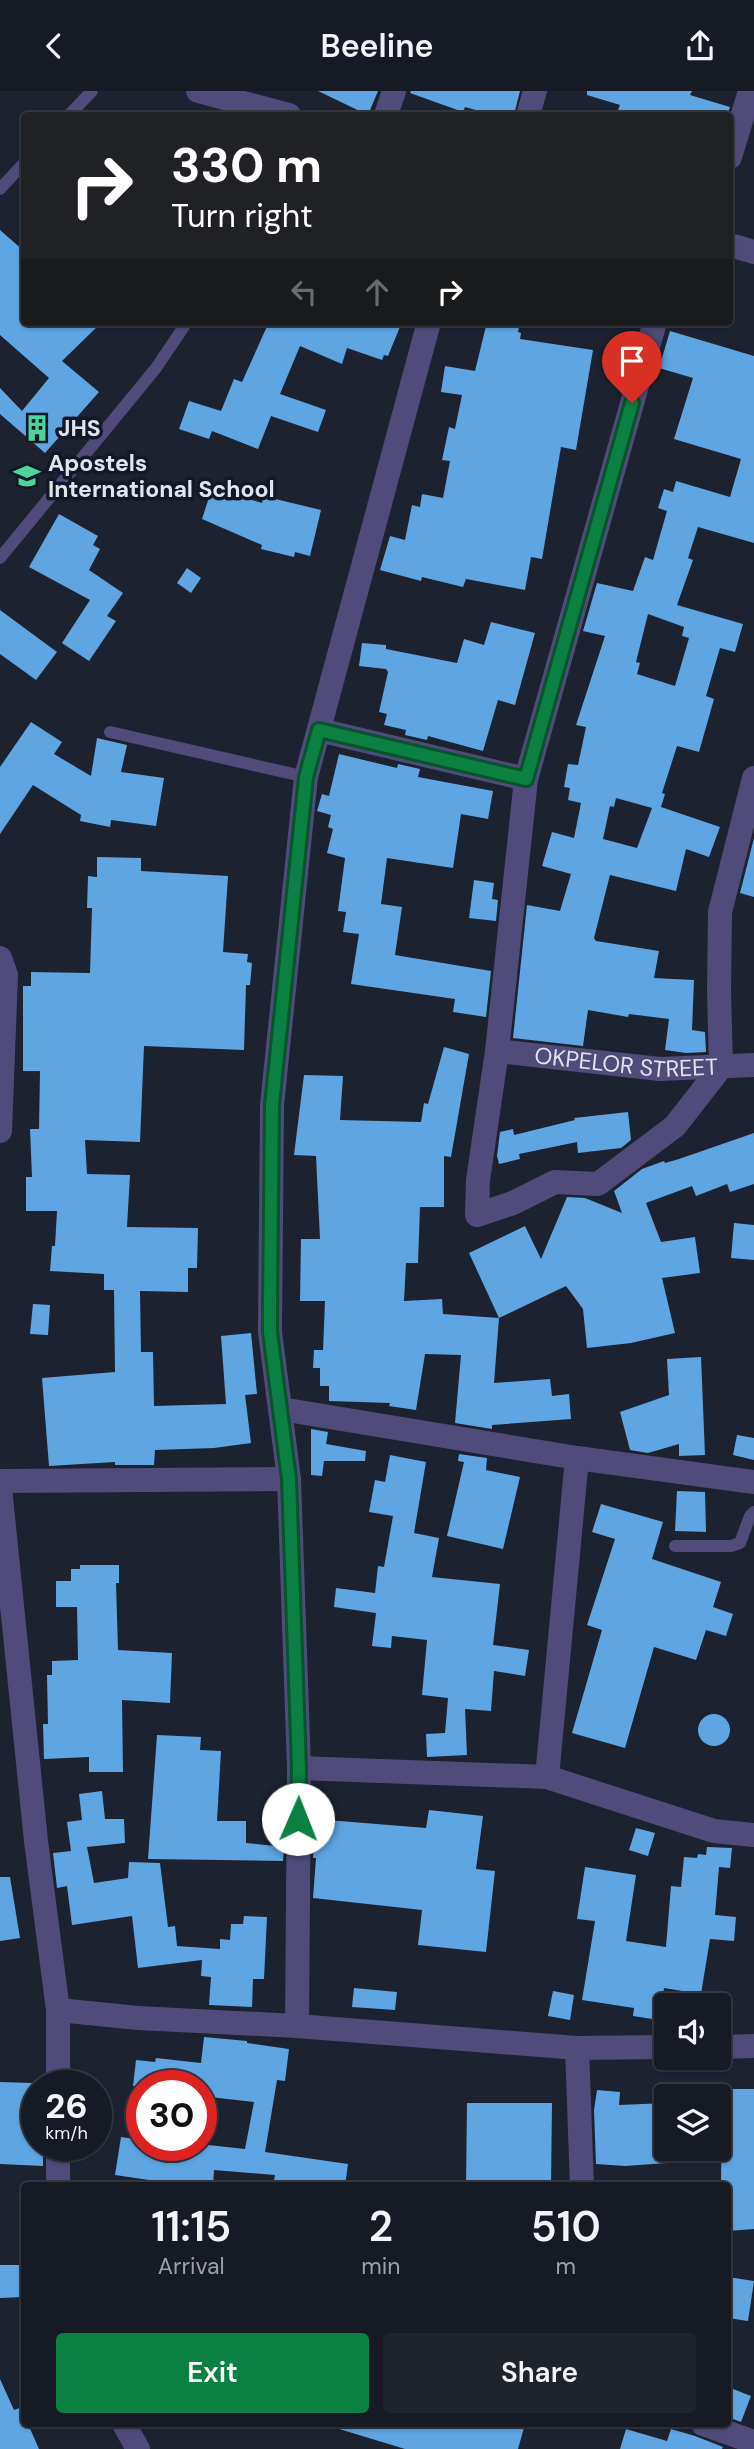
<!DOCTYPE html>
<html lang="en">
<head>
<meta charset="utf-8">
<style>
	body { margin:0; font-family:"DM Sans",sans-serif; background:#1e232c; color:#f1f3f6; height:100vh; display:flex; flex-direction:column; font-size:26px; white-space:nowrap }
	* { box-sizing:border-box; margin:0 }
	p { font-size:23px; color:#9da1a6 }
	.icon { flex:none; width:38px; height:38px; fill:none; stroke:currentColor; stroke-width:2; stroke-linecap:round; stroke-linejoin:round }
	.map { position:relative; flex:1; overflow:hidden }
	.details { position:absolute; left:21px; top:2091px; width:710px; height:245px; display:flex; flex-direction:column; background:#151a24; border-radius:7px; box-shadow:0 2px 5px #0004,0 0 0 2px #343841 }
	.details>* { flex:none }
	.guide { position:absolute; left:21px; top:21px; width:712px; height:214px; border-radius:7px; box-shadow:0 2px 5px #0004,0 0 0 2px #343841; background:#202124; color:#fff; overflow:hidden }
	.tools { position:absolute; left:654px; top:1902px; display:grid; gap:14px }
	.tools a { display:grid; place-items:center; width:77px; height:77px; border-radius:7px; background:#151a24; box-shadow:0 2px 5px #0004,0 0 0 2px #343841; font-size:35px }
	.speed { position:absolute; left:21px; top:1979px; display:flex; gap:14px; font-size:35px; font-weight:700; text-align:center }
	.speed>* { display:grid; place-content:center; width:91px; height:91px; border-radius:50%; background:#151a24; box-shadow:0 2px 5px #0004,0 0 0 2px #343841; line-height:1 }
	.speed small { font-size:18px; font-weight:400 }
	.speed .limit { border:10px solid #d22; background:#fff; color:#111 }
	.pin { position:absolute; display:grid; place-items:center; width:60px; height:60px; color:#fff; margin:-72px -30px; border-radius:50% 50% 50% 0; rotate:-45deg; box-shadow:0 0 7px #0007 }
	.pin .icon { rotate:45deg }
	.me { position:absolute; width:77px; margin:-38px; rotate:1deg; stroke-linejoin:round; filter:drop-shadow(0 0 5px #0008) }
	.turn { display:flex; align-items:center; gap:24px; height:147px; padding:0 35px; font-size:32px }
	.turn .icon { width:91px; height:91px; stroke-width:2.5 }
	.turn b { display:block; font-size:49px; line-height:60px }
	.lanes { display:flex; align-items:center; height:66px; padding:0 35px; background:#0003; justify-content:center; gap:35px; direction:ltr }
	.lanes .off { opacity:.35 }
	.eta { display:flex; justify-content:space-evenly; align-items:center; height:119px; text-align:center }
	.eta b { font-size:42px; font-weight:600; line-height:49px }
	.button { display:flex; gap:14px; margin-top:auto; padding:14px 35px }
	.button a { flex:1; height:80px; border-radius:7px; background:#0b8043; color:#fff; font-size:28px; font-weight:600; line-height:80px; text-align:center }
	.button a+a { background:#1e232c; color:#f1f3f6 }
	header { display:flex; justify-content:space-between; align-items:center; height:91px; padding:0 35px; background:#151a24; font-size:32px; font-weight:600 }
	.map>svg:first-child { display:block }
	.building { fill:#5ea5e1; fill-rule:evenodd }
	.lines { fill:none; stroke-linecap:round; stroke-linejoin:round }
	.service { stroke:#504b7b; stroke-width:12 }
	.minor { stroke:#504b7b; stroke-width:24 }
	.route-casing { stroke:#07532c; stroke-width:18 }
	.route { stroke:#0b8043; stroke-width:12 }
	.labels { text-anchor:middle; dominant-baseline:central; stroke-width:7; stroke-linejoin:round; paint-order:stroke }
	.poi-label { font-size:23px; font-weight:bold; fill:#e0e4ee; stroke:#131826; text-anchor:start }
	.street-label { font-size:23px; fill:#e0e4ee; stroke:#131826 }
</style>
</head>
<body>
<header><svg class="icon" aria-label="back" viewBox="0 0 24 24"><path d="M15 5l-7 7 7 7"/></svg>Beeline<svg class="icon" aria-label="share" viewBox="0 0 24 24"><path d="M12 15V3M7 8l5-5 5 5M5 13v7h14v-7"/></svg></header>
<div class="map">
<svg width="754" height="2358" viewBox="0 0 754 2358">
	<rect width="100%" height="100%" fill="#1c2230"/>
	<g class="building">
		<polygon points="318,0 378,0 368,24"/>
		<polygon points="411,0 520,0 514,24 493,24 465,16 463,21 410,2"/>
		<polygon points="587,0 692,0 690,4 730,16 727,24 616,24 620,14 587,4"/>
		<polygon points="0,139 24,160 24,231 102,231 62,270 99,301 45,362 0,323 0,297 22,320 49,287 0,244"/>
		<polygon points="269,231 402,231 388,265 384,264 382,269 347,257 342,273 300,255 280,303 326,319 318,341 271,325 258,358 212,340 209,348 179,338 189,310 221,320 234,288 242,291"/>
		<polygon points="487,231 520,231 518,241 521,242 520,248 593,259 576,359 561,356 542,468 531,466 525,499 466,488 463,496 422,486 421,490 380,479 390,445 405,449 412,414 420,416 422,403 443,407 450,370 442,369 449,336 455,338 462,304 441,301 445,275 475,280"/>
		<path d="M670,240L754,265V452L698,436L688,467L693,469L677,514L743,533L735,561L720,557L706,605L714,608L699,661L677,655L662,702L665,703L661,716L720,736L709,766L686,758L676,800L610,784L594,847L596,850L659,860L654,887L694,889L692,939L705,941L706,961L686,962L665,959L669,928L629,923L628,926L588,919L583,955L513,947L527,814L560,820L571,783L542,775L552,741L574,747L581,712L568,709L570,697L564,696L568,673L578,674L586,636L576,634L605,545L583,540L597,492L633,500L645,466L653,469L667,420L658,417L664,398L673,401L676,390L730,406L741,368L674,348L693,287L659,277ZM648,523L684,536L682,545L689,547L675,595L637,583L640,572L636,571ZM616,707L652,717L637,757L603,748L610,715L614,716Z"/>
		<polygon points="212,397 262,412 263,405 321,419 310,465 295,461 294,466 261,458 262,454 202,428"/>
		<polygon points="59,423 98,445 93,454 100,458 89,479 123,502 107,525 116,530 89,570 62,552 90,509 29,476"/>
		<polygon points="187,477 201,487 191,502 177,492"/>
		<polygon points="0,519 57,561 36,589 0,563"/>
		<polygon points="491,531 535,542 515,614 498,609 483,660 428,645 427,649 405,644 406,639 384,634 387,623 379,621 388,581 386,578 359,575 362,552 386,554 386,558 457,572 464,548 484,554"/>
		<polygon points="31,631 62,651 54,663 91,685 97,647 127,654 121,681 164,687 156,735 111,729 110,736 80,730 81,724 33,694 0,743 0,676"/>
		<polygon points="339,663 397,677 398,673 420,678 418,686 493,700 488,728 461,723 453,777 387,767 381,813 402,816 395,864 491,880 486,926 453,921 455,908 351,893 359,843 343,841 346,821 338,820 345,767 327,762 333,738 328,736 331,724 317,720 322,703 329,705"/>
		<polygon points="754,747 754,806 740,802"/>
		<polygon points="97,766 141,767 141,780 228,785 223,861 248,863 247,871 252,872 250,894 246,894 244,959 144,955 140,1051 85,1049 87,1083 130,1084 127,1136 198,1137 197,1177 188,1177 188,1201 140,1200 141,1261 153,1261 154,1315 226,1313 221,1245 251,1242 257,1303 245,1304 251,1352 214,1357 155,1359 154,1374 115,1374 115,1371 49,1375 42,1287 115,1281 114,1199 104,1199 104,1183 50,1180 52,1155 55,1155 57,1120 26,1120 26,1086 32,1086 30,1038 39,1038 40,980 23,980 23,895 31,895 31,881 90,882 92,817 87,817 88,785 97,786"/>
		<polygon points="474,789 494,792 492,808 498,809 496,830 469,827"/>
		<polygon points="444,956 469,963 451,1066 444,1065 444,1116 420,1116 418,1172 406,1172 404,1210 442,1208 443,1223 499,1227 494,1292 550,1288 552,1305 569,1303 571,1328 492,1334 492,1338 455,1332 461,1264 425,1263 416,1319 389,1315 390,1312 329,1310 329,1295 320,1295 320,1277 313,1277 314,1259 323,1259 325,1210 300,1210 301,1148 320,1148 316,1065 294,1064 304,984 343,985 340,1029 421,1031 424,1012 428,1013"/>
		<polygon points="628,1021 631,1049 621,1057 578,1062 577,1051 519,1063 520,1068 499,1073 497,1065 500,1041 513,1038 514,1044 575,1029 574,1027"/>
		<polygon points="754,1042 754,1093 730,1101 727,1093 696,1105 692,1095 646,1112 661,1151 695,1146 700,1182 662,1187 675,1242 631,1252 587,1257 583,1218 566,1195 499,1227 469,1162 525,1135 541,1168 567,1106 585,1107 622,1122 614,1100 642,1078 664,1070 665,1072 679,1068"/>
		<polygon points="734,1132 754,1134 754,1169 731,1167"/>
		<polygon points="33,1213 50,1214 48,1244 30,1243"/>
		<polygon points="701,1266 705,1364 679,1365 679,1353 648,1362 630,1359 620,1321 669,1304 667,1268"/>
		<polygon points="311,1338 328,1341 326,1353 366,1360 365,1370 324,1370 322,1385 311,1384"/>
		<polygon points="737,1344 754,1347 754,1369 733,1364"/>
		<polygon points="459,1363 487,1367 486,1379 520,1386 503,1458 447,1445 464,1371 458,1370"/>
		<polygon points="390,1364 426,1371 414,1442 439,1447 432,1486 500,1493 493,1554 529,1559 525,1585 494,1580 491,1620 465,1618 467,1664 427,1666 426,1643 445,1642 448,1607 422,1604 427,1549 392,1545 391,1557 372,1555 376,1522 334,1516 336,1497 375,1502 378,1475 384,1476 393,1425 369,1421 375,1389 385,1391"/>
		<polygon points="677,1400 705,1401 706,1441 675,1440"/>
		<polygon points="601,1413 663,1431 652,1468 721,1491 713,1516 733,1523 726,1545 706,1539 696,1569 654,1556 625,1657 572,1642 602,1539 587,1534 615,1448 592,1441"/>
		<polygon points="80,1474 119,1474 119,1492 116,1492 118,1559 172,1562 170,1612 122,1609 123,1681 89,1681 89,1666 44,1668 43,1633 48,1633 47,1584 52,1584 52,1570 78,1569 77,1516 56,1516 56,1490 71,1490 71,1478 80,1478"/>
		<circle cx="714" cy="1639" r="16"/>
		<polygon points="157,1644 201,1646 200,1659 221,1660 217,1730 246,1730 246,1752 284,1756 283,1770 148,1768"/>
		<polygon points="102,1700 105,1728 124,1728 125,1752 87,1756 94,1792 128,1787 129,1771 160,1772 168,1836 175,1835 177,1855 220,1858 220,1848 230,1849 231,1833 243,1833 244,1825 267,1826 264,1888 253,1888 252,1916 209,1914 211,1886 201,1885 202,1869 138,1877 132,1825 72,1834 67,1795 57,1797 53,1762 71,1760 67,1731 82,1729 79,1703"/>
		<polygon points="429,1719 483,1725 476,1778 495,1780 486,1861 418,1854 422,1819 313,1807 316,1767 313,1767 315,1728 426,1737"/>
		<polygon points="636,1737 655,1742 648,1765 629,1759"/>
		<polygon points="707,1756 732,1757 730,1777 719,1776 715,1824 736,1826 734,1850 710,1848 701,1903 664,1897 659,1929 633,1925 634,1917 582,1909 595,1830 577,1828 585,1776 636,1784 626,1850 666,1856 671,1795 681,1796 684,1766 697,1767 698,1763 706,1764"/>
		<polygon points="0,1786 10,1786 20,1847 0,1850"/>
		<polygon points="354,1897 397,1901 395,1919 352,1916"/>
		<polygon points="553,1900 574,1904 570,1929 548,1925"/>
		<polygon points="204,1946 247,1950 247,1952 289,1958 285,1990 277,1989 265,2061 348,2073 345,2095 273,2095 275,2084 214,2079 213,2095 190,2095 115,2084 121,2046 142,2049 142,2054 208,2054 245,2058 254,2011 201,2005 201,1995 133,1995 136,1969 155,1971 156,1967 201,1972"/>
		<polygon points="0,1991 32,1992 30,2038 37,2038 37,2054 43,2054 43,2075 0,2073"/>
		<polygon points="722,1998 754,1998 754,2138 728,2140 728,2095 721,2095"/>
		<polygon points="597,1999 620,2001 619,2014 667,2012 667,2072 625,2075 596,2073 594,2019"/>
		<polygon points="467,2012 552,2012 551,2095 466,2095"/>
		<polygon points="0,2174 24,2174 24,2206 0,2207"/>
		<polygon points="728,2186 754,2190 748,2230 728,2227"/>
		<polygon points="0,2288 14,2319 22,2316 24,2333 28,2333 39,2358 0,2358"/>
		<polygon points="728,2296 751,2305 741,2331 728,2326"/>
		<polygon points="337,2333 525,2333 518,2358 405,2358 336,2337"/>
		<polygon points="626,2338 667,2350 671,2338 695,2345 723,2356 722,2358 620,2358"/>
	</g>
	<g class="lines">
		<g class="service">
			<polyline points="69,24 92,0"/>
			<polyline points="0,98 24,72"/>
			<polyline points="0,467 156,277 187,231"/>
			<polyline points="110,641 306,686"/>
			<polyline points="675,1455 731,1455 740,1452 750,1425 754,1421"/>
		</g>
		<g class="minor">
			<polyline points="198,0 289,24"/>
			<polyline points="386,24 394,0"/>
			<polyline points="528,24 535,0"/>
			<polyline points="730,66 750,0"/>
			<polyline points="730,154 754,161"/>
			<polyline points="655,231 526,688 497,960 478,1089 477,1124 513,1112 555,1091 598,1093 675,1035 721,976 719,900 720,821 754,687"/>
			<polyline points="319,639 526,688"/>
			<polyline points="0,867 6,884 0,1040"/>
			<path id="s1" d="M497,960L660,978L754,974"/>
			<polyline points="281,1318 577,1367 754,1391"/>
			<polyline points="0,1390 289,1388"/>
			<polyline points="0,1397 36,1750 58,1919 58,1995"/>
			<polyline points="299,1677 547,1686 714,1740 754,1744"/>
			<polyline points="547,1686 577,1367"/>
			<polyline points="58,1919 138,1927 297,1935 577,1957 667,1956"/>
			<polyline points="297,1935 299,1677 289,1388 270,1241 272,1014 306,686 429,231"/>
			<polyline points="719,1956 754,1955"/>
			<polyline points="577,1957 582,2095"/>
			<polyline points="58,2095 58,2054"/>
			<polyline points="124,2333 138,2358"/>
			<polyline points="703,2333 754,2351"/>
		</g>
	</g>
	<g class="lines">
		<defs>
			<polyline id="route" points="298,1728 299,1677 289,1388 270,1241 270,1216 272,1014 306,686 319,639 526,688 632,312"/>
		</defs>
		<use href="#route" class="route-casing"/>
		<use href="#route" class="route"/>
	</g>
	<defs>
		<symbol id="building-bare" viewBox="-9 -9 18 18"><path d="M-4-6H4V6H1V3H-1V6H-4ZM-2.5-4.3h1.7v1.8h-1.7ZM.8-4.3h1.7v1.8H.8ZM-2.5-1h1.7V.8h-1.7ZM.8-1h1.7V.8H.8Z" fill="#4cd49b" stroke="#131826" stroke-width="2.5" paint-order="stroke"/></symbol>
		<symbol id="school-bare" viewBox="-9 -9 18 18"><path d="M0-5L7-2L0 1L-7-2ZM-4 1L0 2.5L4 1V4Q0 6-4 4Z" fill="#4cd49b" stroke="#131826" stroke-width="2.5" paint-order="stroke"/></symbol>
	</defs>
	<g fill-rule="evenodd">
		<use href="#building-bare" x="18" y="318" width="38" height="38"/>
		<use href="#school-bare" x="8" y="366" width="38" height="38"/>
	</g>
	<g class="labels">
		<g class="poi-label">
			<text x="58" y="337">JHS</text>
			<text x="48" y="372">Apostels<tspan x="48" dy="26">International School</tspan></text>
		</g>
		<g class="street-label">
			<text stroke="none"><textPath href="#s1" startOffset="130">OKPELOR STREET</textPath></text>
		</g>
	</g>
</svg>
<div class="tools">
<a><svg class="icon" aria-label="sound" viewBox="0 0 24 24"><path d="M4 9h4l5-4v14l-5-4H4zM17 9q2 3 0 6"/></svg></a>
<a><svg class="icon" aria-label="layers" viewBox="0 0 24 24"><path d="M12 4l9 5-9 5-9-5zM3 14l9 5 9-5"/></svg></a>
</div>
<div class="speed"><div>26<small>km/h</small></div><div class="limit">30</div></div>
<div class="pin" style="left:632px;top:312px;background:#d93025"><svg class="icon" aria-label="arrive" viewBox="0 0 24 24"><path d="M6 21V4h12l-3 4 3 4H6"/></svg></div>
<svg class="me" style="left:298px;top:1728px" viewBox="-20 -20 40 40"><circle r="19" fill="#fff"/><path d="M0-13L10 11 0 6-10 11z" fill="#0b8043"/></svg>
<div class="guide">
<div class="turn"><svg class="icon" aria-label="right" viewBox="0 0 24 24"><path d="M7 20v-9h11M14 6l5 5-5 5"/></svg><div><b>330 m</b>Turn right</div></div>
<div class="lanes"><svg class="icon off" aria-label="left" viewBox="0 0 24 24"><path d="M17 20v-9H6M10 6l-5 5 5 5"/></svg><svg class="icon off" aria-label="ahead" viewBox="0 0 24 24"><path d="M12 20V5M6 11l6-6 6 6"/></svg><svg class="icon" aria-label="right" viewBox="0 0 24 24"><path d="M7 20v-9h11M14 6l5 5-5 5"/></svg></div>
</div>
<section class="details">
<div class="eta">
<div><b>11:15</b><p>Arrival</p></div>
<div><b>2</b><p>min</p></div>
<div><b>510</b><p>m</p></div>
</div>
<div class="button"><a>Exit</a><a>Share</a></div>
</section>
</div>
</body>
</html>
